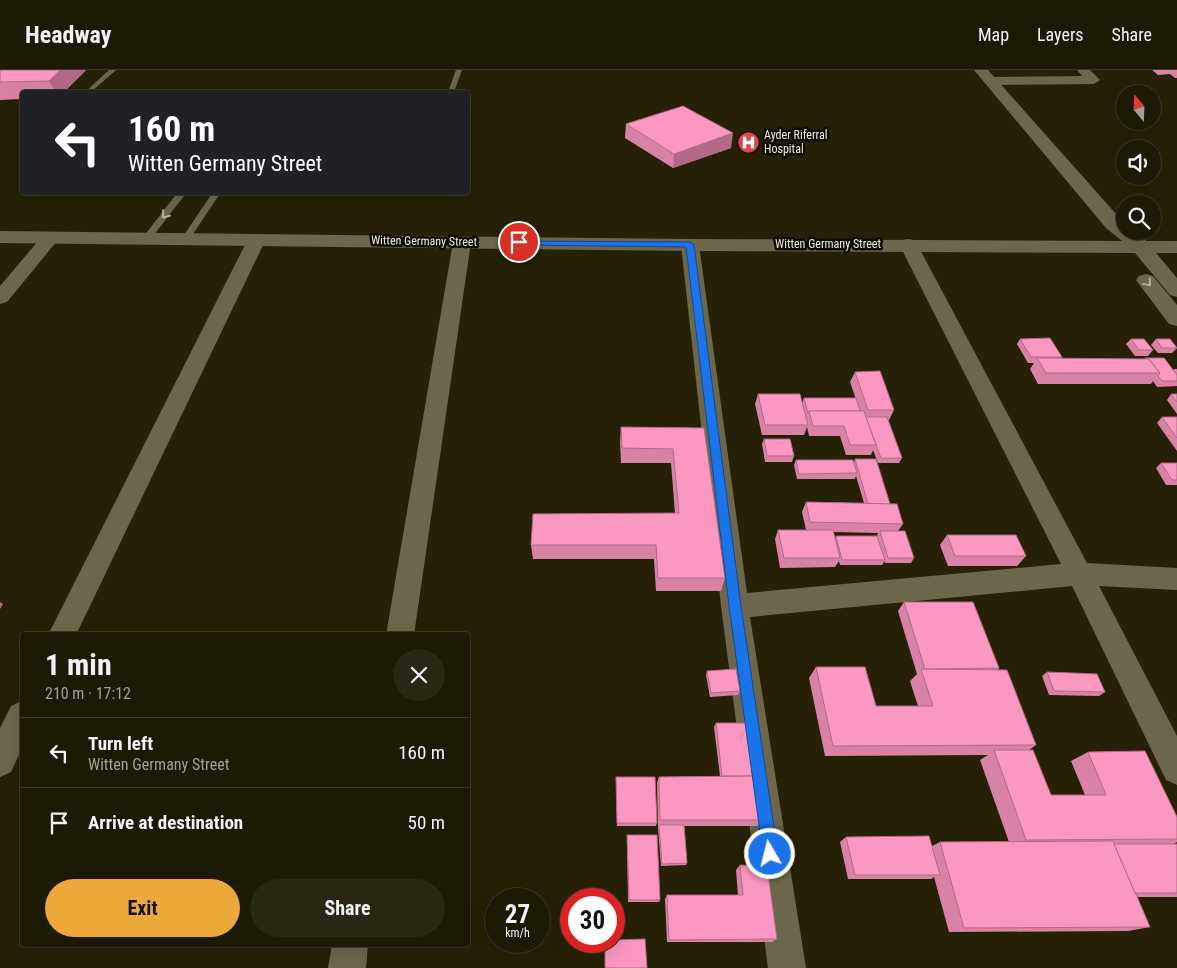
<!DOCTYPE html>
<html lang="en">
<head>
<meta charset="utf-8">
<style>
	body { margin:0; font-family:"Roboto Condensed",sans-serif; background:#292613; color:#f1f3f6; height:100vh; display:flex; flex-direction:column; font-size:19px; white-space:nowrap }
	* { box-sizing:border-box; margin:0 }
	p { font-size:16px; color:#a0a09a }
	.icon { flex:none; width:28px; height:28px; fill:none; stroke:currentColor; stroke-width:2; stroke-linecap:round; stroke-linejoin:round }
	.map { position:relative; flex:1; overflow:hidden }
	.panel { position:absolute; left:20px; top:562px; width:450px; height:315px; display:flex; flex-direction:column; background:#1c1904; border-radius:5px; box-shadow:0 5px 20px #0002,0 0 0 1px #3a3826 }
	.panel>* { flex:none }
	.banner { position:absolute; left:20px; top:20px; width:450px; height:105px; border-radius:5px; box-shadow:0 5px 20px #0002,0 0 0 1px #3a3826; background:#202124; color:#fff; overflow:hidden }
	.needle { width:32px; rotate:341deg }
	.fabs { position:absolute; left:1116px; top:15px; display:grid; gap:10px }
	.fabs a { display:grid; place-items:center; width:45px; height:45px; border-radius:50%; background:#1c1904; box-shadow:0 5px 20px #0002,0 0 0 1px #3a3826; font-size:25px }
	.speed { position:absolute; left:485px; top:818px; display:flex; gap:10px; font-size:25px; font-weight:700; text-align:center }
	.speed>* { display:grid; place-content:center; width:65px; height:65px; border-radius:50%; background:#1c1904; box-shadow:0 5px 20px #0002,0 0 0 1px #3a3826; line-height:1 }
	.speed small { font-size:12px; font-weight:400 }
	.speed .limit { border:8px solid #d22; background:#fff; color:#111 }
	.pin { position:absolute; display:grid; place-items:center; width:42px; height:42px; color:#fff; margin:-21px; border:2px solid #fff; border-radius:50%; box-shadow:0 1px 5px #0007 }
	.me { position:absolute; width:55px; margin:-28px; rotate:352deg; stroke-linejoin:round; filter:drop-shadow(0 0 4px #0008) }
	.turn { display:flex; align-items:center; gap:18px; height:105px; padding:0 25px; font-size:22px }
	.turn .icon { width:65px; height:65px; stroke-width:2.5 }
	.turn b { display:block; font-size:35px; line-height:42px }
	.round { display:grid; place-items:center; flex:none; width:52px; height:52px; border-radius:26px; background:#292613 }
	.overview { display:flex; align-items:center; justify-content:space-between; height:85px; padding:0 25px }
	h1 { font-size:30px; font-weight:700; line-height:38px }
	.action { display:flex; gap:10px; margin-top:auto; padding:10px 25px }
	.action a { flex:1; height:58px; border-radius:30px; background:#eca93a; color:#111; font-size:20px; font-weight:700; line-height:58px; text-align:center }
	.action a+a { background:#292613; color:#f1f3f6 }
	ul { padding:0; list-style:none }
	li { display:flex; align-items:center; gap:15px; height:70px; padding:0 25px; border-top:1px solid #3a3826 }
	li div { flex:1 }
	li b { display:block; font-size:19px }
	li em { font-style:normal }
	header { display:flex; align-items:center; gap:30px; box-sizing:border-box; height:70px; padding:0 25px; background:#1c1904; border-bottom:1px solid #3a3826 }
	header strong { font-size:24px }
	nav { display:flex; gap:28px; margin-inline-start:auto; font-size:18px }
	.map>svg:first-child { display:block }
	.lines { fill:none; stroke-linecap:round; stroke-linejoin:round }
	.lane { fill:#6c674b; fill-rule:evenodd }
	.street { fill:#6c674b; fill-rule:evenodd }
	.secondary { fill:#6c674b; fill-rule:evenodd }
	.wall { fill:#d883a6; fill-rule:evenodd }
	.shaded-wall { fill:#b06a87 }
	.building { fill:#fb98c1; stroke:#b06a87 }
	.oneway { stroke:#b5b19c }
	.route { fill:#1a73e8; stroke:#114b97 }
	.labels { text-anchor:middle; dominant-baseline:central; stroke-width:5; stroke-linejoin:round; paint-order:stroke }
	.far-poi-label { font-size:12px; fill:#f0eede; stroke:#0d0b02; text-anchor:start }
	.far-street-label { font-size:12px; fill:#f0eede; stroke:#0d0b02 }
</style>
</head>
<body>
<header>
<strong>Headway</strong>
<nav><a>Map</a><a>Layers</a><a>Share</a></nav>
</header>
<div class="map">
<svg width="1177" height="898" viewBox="0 0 1177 898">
	<rect width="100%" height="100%" fill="#262106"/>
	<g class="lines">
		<g class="lane">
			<polygon points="109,0 116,0 91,22 85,22"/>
			<polygon points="456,0 462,0 454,22 448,22"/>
			<polygon points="178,122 187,122 150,170 144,170 144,166"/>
			<polygon points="213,122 221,122 189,170 183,170 182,168"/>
		</g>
		<g class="street">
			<polygon points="1077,0 1090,0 1100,10 1094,14 991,15 985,11 991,7 1082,6"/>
			<polygon points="51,162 57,163 60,167 57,171 7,232 0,234 0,216 45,163"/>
			<polygon points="257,164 263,165 266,169 76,565 48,565 248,169 251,165"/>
			<polygon points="462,167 468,168 471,172 414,565 386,565 453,172 456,168"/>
			<polygon points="908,169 914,170 917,174 1087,493 1177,498 1177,520 1099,516 1177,666 1177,715 1166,710 1072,516 750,547 806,898 768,898 721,536 681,175 684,171 690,170 696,171 699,175 747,523 1061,494 899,174 902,170"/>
			<polygon points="22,631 22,678 11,702 0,707 0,658 11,636"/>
			<polygon points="332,875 368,875 366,898 328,898"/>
		</g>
		<g class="secondary">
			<polygon points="974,0 988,0 1125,154 1125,161 1133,161 1146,171 1177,171 1177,183 1156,183 1177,208 1177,227 1170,225 1135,183 690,181 0,173 0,161 690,169 1122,171 1106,158"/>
			<polygon points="1146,204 1153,206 1177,235 1177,256 1169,254 1136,210 1139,206"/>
		</g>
	</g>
	<g class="wall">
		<polygon points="0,0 86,0 64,22 22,22 22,29 0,30"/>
		<polygon points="1152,0 1177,0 1177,8 1175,8 1170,4 1158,5"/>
		<polygon points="626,54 731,78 673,98 625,68"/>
		<polygon points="1020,269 1062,287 1061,288 1174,300 1174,299 1177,299 1177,316 1157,317 1153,311 1151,314 1038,314 1030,299 1034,293 1028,293 1017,274"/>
		<polygon points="1131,269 1153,280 1148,286 1135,286 1126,274"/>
		<polygon points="1156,269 1177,278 1172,283 1158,283 1151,275"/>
		<polygon points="855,302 894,340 889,350 888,350 902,388 899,393 878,393 873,380 871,385 846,385 840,366 809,366 807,357 804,365 762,365 755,334 758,324 802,333 804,328 860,341 850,312"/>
		<polygon points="1171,324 1177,324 1177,344 1167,330"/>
		<polygon points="1162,347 1177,347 1177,381 1157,353"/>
		<polygon points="621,357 704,358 725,508 721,521 656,521 654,489 533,489 531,475 675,443 671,393 621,393 620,372"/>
		<polygon points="764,369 794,386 792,392 765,392 762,374"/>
		<path d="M855,389L890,434L903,454L898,461L914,488L911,493H885V491L882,495H840L839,491L835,497L780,498L775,469L778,460H806L802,442L806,432L864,433L856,406L855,409H797L794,395L796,390L854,392ZM833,462L878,463L877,466H836L835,468Z"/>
		<polygon points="1161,393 1177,393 1177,415 1166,415 1156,398"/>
		<polygon points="947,465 1026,486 1017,496 948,496 940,475"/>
		<polygon points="904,532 999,598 998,600 1036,675 1029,680 1051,725 1085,725 1071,691 1088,682 1177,769 1177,772 1174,774 1177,774 1177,827 1137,827 1150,857 1128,861 949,862 934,807 931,809 848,809 840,772 846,767 932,776 940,772 1009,772 980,690 988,685 825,686 809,608 816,597 876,636 918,636 910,611 917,604 898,541"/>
		<polygon points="707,601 740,621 738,625 710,627 706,605"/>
		<polygon points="1047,602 1105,622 1099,626 1049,625 1042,606"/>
		<polygon points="716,653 758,708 756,710 762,750 758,756 684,756 687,793 686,795 661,796 658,758 658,755 657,713 659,707 720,706 714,657"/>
		<polygon points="616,707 657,753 656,756 617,756"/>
		<polygon points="627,765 660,830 659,832 628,832"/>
		<polygon points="740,795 777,869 772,872 667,872 665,829 667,825 738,825 736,800"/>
	</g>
	<g class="shaded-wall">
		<polygon points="60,0 86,0 64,22 56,22 49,11"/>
		<polygon points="733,63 731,78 673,98 674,84"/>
		<polygon points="0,532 3,534 0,539"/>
	</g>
	<g class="building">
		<polygon points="0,0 60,0 49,11 0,12"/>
		<polygon points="683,36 733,63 674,84 626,54"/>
		<polygon points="1050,268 1062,287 1031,287 1020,269"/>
		<polygon points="1131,269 1144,269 1153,280 1139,280"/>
		<polygon points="1156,269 1170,269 1177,278 1162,278"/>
		<polygon points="1037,288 1149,289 1160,303 1046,303"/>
		<polygon points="1145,288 1164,288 1177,305 1177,311 1162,311 1158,306 1160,303 1149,289"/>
		<polygon points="880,301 894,340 868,340 855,302"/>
		<polygon points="758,324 800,324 808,355 765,355"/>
		<polygon points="1171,324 1177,324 1177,332"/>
		<polygon points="804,328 856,328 860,341 809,341 808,343"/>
		<polygon points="809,341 864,341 876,375 850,375 844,356 813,356"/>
		<polygon points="866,347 887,347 902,388 881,388"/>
		<polygon points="1162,347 1177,347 1177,368"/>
		<polygon points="621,357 704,358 725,508 658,508 656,475 531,475 533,444 679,443 673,379 622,378"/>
		<polygon points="764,369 790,369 794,386 767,386"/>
		<polygon points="855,389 876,389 890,434 868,434"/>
		<polygon points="796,390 853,390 857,403 799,404"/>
		<polygon points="1161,393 1177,393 1177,410 1172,410"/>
		<polygon points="806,432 897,434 903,454 810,452"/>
		<polygon points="778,460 833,460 840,488 784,488"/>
		<polygon points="880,461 905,461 914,488 888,488"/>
		<polygon points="947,465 1016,465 1026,486 955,486"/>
		<polygon points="836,466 877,466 885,490 842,490"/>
		<polygon points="904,532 973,532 999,598 925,599"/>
		<polygon points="816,597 865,597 876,636 933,636 921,599 1007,600 1036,675 833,676"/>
		<polygon points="736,599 740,621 711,623 707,601"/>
		<polygon points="1047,602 1097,604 1105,622 1054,621"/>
		<polygon points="716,653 750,653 758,708 756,708 756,706 722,706"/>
		<polygon points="994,680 1033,680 1051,725 1106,725 1088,682 1145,681 1177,747 1177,769 1026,770"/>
		<polygon points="756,706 762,750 660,750 659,707"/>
		<polygon points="616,707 655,707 657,753 617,753"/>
		<polygon points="659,755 684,755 687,793 662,794"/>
		<polygon points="627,765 657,765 660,830 629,830"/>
		<polygon points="929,766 940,805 855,805 846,767"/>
		<polygon points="1113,771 1150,857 964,858 940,772"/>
		<polygon points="1114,774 1177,774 1177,823 1135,823"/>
		<polygon points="740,795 767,796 777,869 669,870 667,825 743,825"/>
		<polygon points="645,869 647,898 605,898 605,871 614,871 614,870"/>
	</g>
	<defs><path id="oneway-chevron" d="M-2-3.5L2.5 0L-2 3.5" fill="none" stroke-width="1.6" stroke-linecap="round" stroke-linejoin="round" transform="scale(1.25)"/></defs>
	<g class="oneway">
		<use href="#oneway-chevron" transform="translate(165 145) rotate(129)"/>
		<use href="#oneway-chevron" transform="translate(1148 213) rotate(50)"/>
	</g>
	<polygon class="route" points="516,171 690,172 694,175 741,536 778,784 776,789 770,792 765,789 763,784 729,536 686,177 519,175 515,172"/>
	<defs>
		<symbol id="hospital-disc" viewBox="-11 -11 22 22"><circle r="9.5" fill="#e0444e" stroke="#0d0b02"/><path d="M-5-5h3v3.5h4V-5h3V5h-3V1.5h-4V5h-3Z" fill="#fff"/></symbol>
	</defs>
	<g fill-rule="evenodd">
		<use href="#hospital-disc" x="736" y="60" width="25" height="25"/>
	</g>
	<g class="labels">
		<g class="far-poi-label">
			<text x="764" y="65">Ayder Riferral<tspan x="764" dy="14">Hospital</tspan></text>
		</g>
		<g class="far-street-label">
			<text transform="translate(424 171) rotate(1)">Witten Germany Street</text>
			<text x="828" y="174">Witten Germany Street</text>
		</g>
	</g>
</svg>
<div class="fabs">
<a><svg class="needle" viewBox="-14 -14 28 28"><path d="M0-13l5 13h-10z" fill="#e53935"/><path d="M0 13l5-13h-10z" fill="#a0a09a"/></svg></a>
<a><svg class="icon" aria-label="sound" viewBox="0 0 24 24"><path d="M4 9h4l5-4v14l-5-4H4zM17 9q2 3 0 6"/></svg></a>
<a><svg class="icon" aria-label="search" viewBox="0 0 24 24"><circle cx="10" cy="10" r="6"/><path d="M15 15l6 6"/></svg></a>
</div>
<div class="speed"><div>27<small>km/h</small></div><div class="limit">30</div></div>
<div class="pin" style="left:519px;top:172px;background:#d93025"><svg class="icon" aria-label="arrive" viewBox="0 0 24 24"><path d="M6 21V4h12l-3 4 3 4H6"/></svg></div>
<svg class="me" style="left:770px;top:784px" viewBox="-20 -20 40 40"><circle r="17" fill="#1a73e8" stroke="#fff" stroke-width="3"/><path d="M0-11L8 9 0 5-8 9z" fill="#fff"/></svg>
<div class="banner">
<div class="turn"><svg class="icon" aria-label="left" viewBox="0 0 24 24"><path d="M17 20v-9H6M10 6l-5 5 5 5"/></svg><div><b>160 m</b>Witten Germany Street</div></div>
</div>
<section class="panel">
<div class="overview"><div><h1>1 min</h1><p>210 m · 17:12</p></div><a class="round"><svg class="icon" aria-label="close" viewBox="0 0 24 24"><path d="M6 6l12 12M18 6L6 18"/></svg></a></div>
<ul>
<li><svg class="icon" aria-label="left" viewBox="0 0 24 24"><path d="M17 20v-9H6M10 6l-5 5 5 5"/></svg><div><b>Turn left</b><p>Witten Germany Street</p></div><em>160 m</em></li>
<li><svg class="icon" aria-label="arrive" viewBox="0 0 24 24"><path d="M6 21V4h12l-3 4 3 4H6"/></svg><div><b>Arrive at destination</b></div><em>50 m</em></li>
</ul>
<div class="action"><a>Exit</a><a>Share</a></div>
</section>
</div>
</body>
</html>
